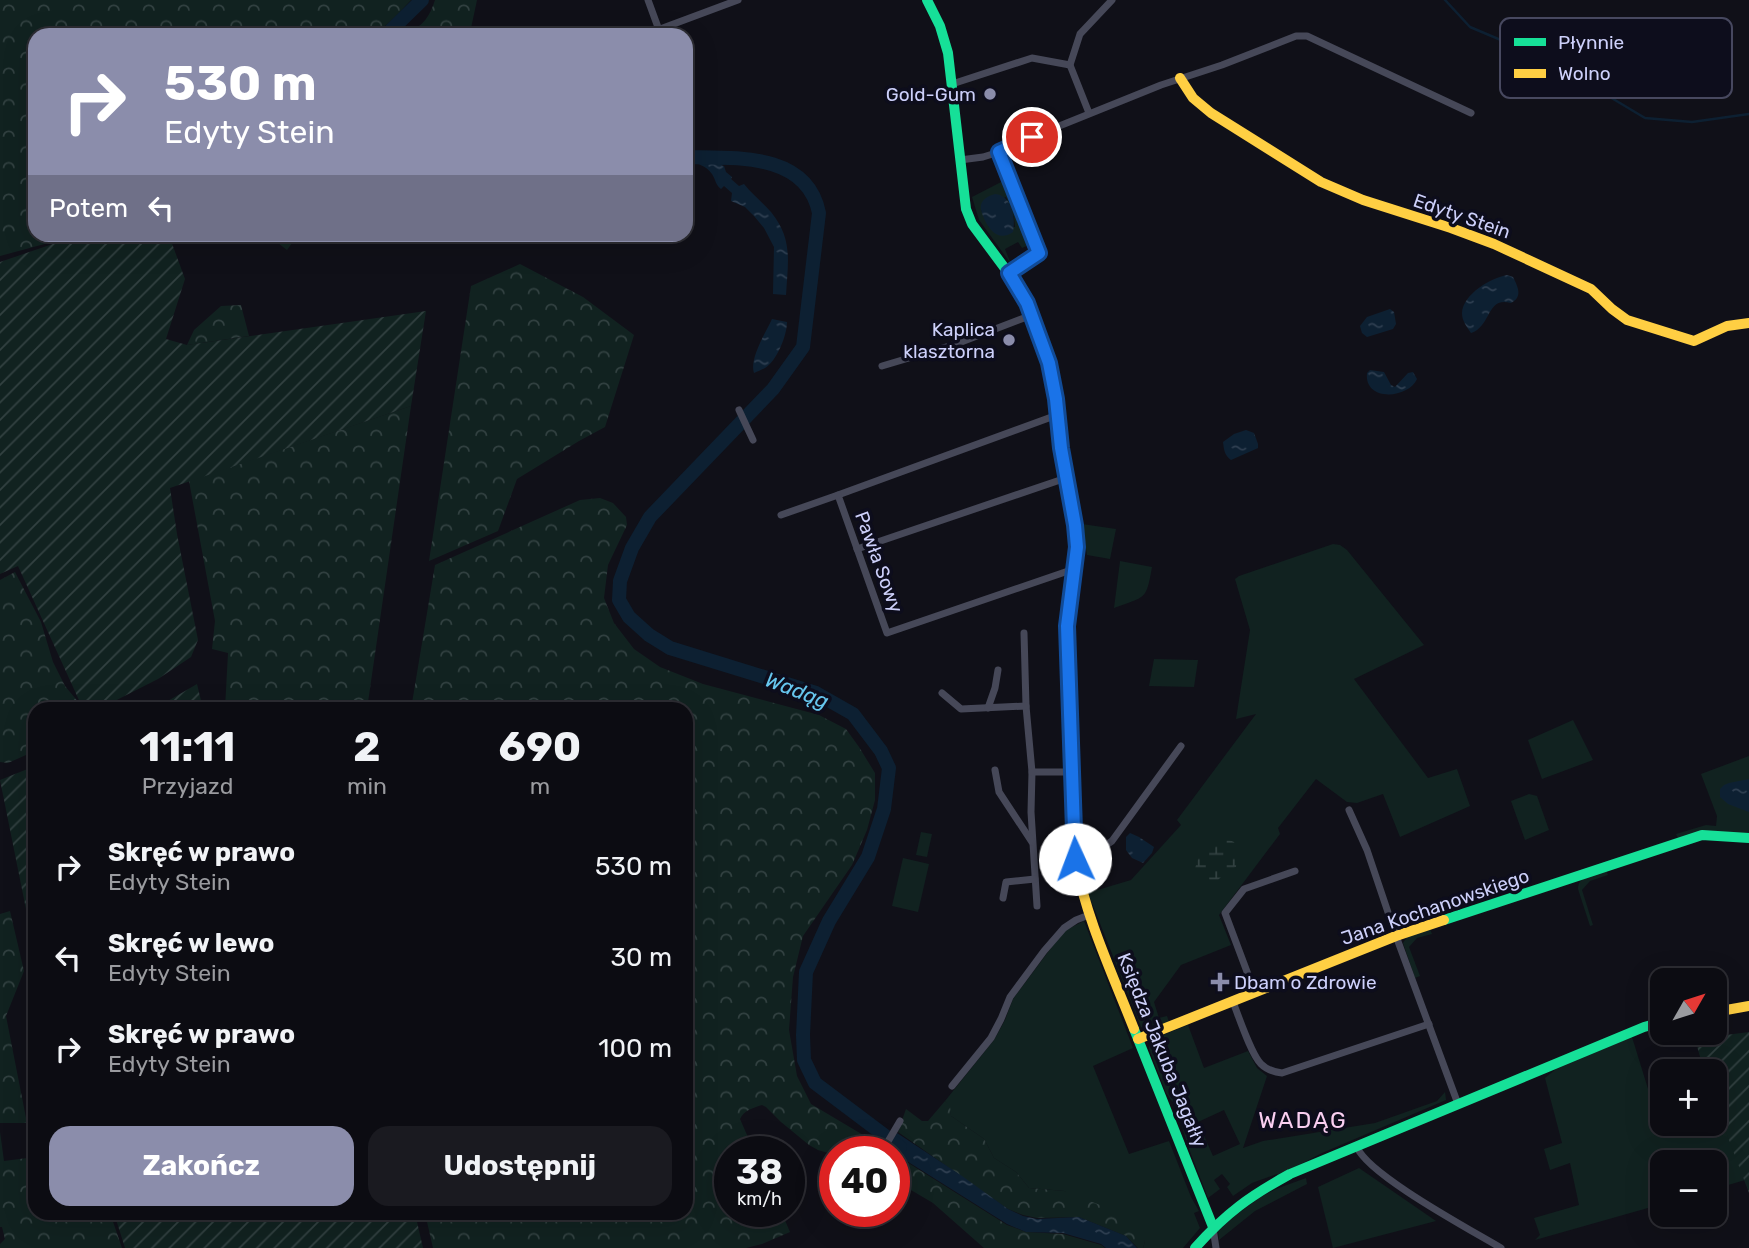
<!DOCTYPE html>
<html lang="pl">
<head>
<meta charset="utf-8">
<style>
	body { margin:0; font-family:Rubik,sans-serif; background:#1a1a20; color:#f1f3f6; height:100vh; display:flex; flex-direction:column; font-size:26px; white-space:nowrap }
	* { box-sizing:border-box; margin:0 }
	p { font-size:23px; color:#9a9b9f }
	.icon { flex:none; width:38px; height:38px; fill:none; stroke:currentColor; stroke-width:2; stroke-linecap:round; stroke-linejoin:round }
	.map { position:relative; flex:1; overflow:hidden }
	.panel { position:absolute; left:28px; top:702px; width:665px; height:518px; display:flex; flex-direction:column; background:#0c0c12; border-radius:21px; box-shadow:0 7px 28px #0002,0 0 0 2px #2c2c32 }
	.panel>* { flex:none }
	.guide { position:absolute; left:28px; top:28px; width:665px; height:214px; border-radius:21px; box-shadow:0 7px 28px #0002,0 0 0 2px #2c2c32; background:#8b8dab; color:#fff; overflow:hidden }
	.needle { width:46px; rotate:51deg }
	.controls { position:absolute; left:1650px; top:968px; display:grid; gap:14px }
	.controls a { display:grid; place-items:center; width:77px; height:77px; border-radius:14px; background:#0c0c12; box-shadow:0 7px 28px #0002,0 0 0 2px #2c2c32; font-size:35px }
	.speed { position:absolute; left:714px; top:1136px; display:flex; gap:14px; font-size:35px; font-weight:700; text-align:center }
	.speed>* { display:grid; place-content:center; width:91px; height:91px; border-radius:50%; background:#0c0c12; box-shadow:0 7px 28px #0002,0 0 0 2px #2c2c32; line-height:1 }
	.speed small { font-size:18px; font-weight:400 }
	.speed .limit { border:10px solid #d22; background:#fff; color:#111 }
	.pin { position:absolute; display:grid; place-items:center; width:60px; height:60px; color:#fff; margin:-30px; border:4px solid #fff; border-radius:50%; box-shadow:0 2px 7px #0007 }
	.me { position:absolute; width:77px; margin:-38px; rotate:358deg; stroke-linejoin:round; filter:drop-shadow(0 0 5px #0008) }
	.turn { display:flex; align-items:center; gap:24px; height:147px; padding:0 21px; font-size:32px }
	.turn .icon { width:91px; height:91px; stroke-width:2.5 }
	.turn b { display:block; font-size:49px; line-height:60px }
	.then { display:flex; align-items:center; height:66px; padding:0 21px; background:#0003; gap:14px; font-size:26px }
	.eta { display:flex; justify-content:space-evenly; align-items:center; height:119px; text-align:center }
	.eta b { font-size:42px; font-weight:700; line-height:49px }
	.primary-button { display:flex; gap:14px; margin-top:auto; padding:14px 21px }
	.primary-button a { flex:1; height:80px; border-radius:21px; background:#8b8dab; color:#fff; font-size:28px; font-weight:700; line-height:80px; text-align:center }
	.primary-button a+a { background:#1a1a20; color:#f1f3f6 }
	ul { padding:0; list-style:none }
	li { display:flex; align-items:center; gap:21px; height:91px; padding:0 21px }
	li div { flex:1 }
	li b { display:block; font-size:26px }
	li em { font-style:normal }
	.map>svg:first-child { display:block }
	.grass { fill:#112220; fill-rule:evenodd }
	.forest { fill:url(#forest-crowns) }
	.wetland { fill:url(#wetland-marsh) }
	.garden { fill:url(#garden-furrows) }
	.water { fill:url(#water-ripples) }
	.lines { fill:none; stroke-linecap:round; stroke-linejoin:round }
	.stream { stroke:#0d2032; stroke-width:2.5 }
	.river { stroke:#0d2032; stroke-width:14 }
	.street { stroke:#464858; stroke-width:7 }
	.fast { stroke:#16e098; stroke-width:10 }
	.slow { stroke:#ffcf43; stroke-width:10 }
	.route-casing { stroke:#114b97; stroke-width:18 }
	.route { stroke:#1a73e8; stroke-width:12 }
	.poi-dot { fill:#8b8dab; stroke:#0d0d1c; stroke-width:2.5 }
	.labels { text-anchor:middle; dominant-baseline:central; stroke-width:7; stroke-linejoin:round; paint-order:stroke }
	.poi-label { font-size:19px; fill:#cdd0fa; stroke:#0d0d1c; text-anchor:end }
	.street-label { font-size:19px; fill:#cdd0fa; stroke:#0d0d1c }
	.water-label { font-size:21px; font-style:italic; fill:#66c6ee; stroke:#0d0d1c }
	.quarter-label { font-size:23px; letter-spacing:2px; fill:#facff1; stroke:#0d0d1c }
	.key { fill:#0d0d1c; stroke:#47485f; stroke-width:2 }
	.key-label { font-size:19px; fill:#cdd0fa }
</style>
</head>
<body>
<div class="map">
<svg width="1749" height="1248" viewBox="0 0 1749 1248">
	<defs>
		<pattern id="forest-crowns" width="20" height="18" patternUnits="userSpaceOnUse" patternTransform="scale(1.75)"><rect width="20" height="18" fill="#112220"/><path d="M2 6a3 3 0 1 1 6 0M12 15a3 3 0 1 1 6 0" fill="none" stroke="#324141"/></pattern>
		<pattern id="wetland-marsh" width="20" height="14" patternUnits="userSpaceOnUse" patternTransform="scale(1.75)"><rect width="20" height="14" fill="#112220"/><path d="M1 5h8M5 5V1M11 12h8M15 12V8" fill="none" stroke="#324141"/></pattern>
		<pattern id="garden-furrows" width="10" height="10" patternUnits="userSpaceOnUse" patternTransform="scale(1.75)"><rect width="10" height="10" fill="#112220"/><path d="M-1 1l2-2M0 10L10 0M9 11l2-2" fill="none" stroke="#324141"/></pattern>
		<pattern id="water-ripples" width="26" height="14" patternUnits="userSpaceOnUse" patternTransform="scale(1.75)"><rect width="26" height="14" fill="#0d2032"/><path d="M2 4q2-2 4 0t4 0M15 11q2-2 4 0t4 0" fill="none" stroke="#2f3f51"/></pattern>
	</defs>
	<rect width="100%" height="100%" fill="#101018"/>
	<g class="grass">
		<path d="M1003,181L1029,245L1022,248L1018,242L1005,249L1011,264L979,220L972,197ZM1006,197L1014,217L1015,227H989L981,210Z"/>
		<polygon points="1082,524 1116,529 1110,559 1087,555"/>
		<polygon points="1333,544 1340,545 1347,550 1424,645 1354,679 1428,778 1457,769 1470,806 1400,837 1383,794 1357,803 1347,802 1316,779 1278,828 1280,834 1219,915 1231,945 1181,965 1154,1002 1159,1018 1167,1016 1169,1022 1149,1030 1141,1027 1088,893 1081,865 1086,863 1094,891 1131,880 1181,825 1177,820 1256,714 1236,719 1250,630 1235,579 1239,576"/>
		<path d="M1120,561L1152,567C1146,601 1146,596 1114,608Z"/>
		<polygon points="1154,659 1198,660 1194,687 1149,686"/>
		<polygon points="1573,720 1593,760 1542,779 1528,740"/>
		<polygon points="1749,756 1749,834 1706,831 1678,838 1676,834 1706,825 1716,826 1717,816 1701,774"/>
		<polygon points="1529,794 1537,796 1549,830 1525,840 1511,801"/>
		<polygon points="921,832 932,834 927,857 916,855"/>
		<polygon points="903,858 929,864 918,912 892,906"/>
		<path d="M1606,870L1608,875L1590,881L1582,890L1593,925L1590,926L1578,889C1578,875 1595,874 1606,870Z"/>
		<polygon points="1084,921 1133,1048 1093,1066 1129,1154 1169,1141 1191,1197 1199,1211 1194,1213 1200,1228 1183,1248 1143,1248 1145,1241 1064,1191 1029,1188 1016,1172 994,1158 984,1139 951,1116 949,1105 945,1101 994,1040 1005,1020 1013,999 1051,948 1066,930"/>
		<polygon points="1430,929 1432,934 1417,938 1409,947 1420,976 1415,978 1403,943 1407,937"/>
		<path d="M1188,1025L1204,1068L1248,1051L1257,1068L1267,1076L1243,1148L1263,1141L1375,1123L1437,1101L1445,1092L1446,1100L1322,1153L1278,1176L1277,1174L1252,1183L1233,1196L1227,1187L1230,1184L1222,1174L1214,1180L1220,1189L1208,1198L1189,1149L1175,1105L1166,1093L1149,1049L1150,1040ZM1224,1110L1240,1144L1213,1156L1198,1122Z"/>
		<polygon points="1632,1037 1653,1105 1662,1102 1662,1124 1715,1124 1715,1103 1745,1180 1715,1189 1715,1162 1662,1162 1662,1204 1535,1240 1540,1235 1534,1218 1579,1205 1570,1163 1550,1170 1544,1149 1562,1143 1545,1078 1556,1069"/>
		<polygon points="1359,1168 1436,1221 1333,1248 1318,1187"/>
		<polygon points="1306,1178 1307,1184 1255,1211 1219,1240 1218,1231 1236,1215 1259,1198 1276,1189"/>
	</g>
	<g class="forest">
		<polygon points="0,0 411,0 396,16 375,35 35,35 35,234 78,235 0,256"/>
		<path d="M435,0H477L471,28L457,35H406L407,32C423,27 430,16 435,0Z"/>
		<polygon points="271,234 294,235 297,236 287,250 269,236"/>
		<polygon points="520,264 583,297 634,335 605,427 579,441 517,479 498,531 429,561 471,286"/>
		<polygon points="241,305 249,336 187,345 194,330 221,306"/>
		<polygon points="411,406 367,709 225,709 228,653 212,649 215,621 189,481"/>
		<path d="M600,498L613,503L626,517L627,525L608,565L604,598L614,623L634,649L660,667L703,684L819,715L846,729L859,747L875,773V800L867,830L852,865L803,936L793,977L789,1030L797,1076L811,1104L890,1151L835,1152V1155L818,1150L809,1145L781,1122L766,1107L762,1105C753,1108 744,1110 740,1119L754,1151L730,1152V1211H781L790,1232L762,1244L746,1248H433L425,1213H686V709H411L435,565L580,500Z"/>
		<polygon points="15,572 41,622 53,662 65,686 84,709 35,709 35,751 8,763 0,762 0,580"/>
		<polygon points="10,911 24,971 6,1016 27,1123 0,1123 0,914"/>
		<polygon points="945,1101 950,1105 951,1116 984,1139 994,1158 1016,1172 1029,1188 1064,1191 1131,1217 1145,1241 1143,1248 1138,1248 1126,1236 1079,1217 1037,1218 1023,1215 1008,1209 898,1132 906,1109 922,1121 928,1121"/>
		<polygon points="0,1132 4,1161 35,1157 35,1213 110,1213 122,1248 0,1248 0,1244 5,1239 2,1227 0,1227"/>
		<polygon points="894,1154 1007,1225 1026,1232 1063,1234 1101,1245 1105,1248 984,1248 933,1203 894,1180"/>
	</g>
	<path class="wetland" d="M1222,837L1234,842L1237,849L1236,867L1228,870L1217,881C1208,880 1200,878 1195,870C1198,854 1205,841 1222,837Z"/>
	<g class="garden">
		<polygon points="79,235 174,235 170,238 185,279 166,339 187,345 426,311 411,406 170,488 177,534 198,640 191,657 158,679 99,709 83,709 18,566 0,574 0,262"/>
		<polygon points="197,684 203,709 154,709"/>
		<polygon points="35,766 35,954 0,780"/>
		<polygon points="1749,1032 1749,1193 1715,1103 1715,1071 1704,1071 1695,1039"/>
		<polygon points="114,1213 415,1213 423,1248 125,1248"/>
	</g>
	<g class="water">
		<path d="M696,152H724L737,158L730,163L721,165L724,166L726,172L732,177L731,179L739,186L744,184C752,194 762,202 771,212C793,239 788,261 786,295L773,294L774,247L764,228L754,216L745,207L731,201L732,193L724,186L721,189C715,184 716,180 712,174C706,165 696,163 686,161V154Z"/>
		<path d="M995,194C1012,195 1016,218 1013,232C999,242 989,231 983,216C982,213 980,208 981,205C983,198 989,196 995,194Z"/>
		<path d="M1507,275L1513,277C1518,287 1523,297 1511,303C1486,296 1492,326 1471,333C1467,327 1462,321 1462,313C1463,294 1491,278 1507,275Z"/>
		<polygon points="1390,309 1394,312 1396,324 1393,329 1367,337 1362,333 1360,326 1367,317"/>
		<path d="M772,319L787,322C787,335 777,361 765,368C762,370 758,371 754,373C749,359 766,332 772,319Z"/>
		<path d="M1370,370L1384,372L1391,385L1395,387L1408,373L1413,372L1417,379C1408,399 1364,402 1367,373Z"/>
		<path d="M1246,430L1254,433L1258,444V448L1231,460C1224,455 1224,449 1223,442L1234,434Z"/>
		<polygon points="1749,779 1749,812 1728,804 1720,797 1720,789 1724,785 1729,783"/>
		<polygon points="1130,833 1139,837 1154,847 1152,853 1143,863 1132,858 1126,850 1126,837"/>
		<polygon points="897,1133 962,1176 1008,1209 1023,1216 1037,1219 1079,1217 1126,1236 1137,1248 1106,1248 1101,1244 1063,1233 1026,1232 1007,1224 894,1153 894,1152 889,1150 888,1147"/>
	</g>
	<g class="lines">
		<polyline class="stream" points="1445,0 1470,27 1548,60 1645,118 1692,122 1749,114"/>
		<g class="river">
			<polyline points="386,35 422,0"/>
			<path d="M686,157C734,158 807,152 819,213L803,347L773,389L650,517L632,548L620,581L619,600L629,617L649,635L670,648L816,693L853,714L881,751L889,768L884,809L868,857L829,921L806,972L803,1035L804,1060L815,1083L900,1147"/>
		</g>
		<g class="street">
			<polyline points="648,0 659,30"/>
			<polyline points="644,35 738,0"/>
			<polyline points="1070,65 1089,113"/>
			<polyline points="952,84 1032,58 1070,65 1080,34 1112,0"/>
			<polyline points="999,152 1039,253 1009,273"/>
			<polyline points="960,160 983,157 999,152 1032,137 1161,85 1222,65 1296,36 1307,36 1471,113"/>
			<polyline points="882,366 956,344 1032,315"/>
			<polyline points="739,410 753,440"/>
			<polyline points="1057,415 838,495 887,633 1074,569"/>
			<polyline points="781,515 838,495"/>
			<polyline points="857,549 1066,478"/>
			<polyline points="1024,633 1026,706 1032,772 1031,812 1037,906"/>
			<polyline points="942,693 961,709 1026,706"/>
			<polyline points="988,708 995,688 998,670"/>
			<polyline points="995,770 999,792 1032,842"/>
			<polyline points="1032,772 1072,772"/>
			<polyline points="1349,810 1367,850 1396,936 1458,1104"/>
			<polyline points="1075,859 1099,850 1112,841 1181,746"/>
			<polyline points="1003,898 1006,882 1035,879"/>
			<polyline points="1255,993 1225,913 1244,889 1295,871"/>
			<path d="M1233,1002C1239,1017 1251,1054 1261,1064C1267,1070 1274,1072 1282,1073L1429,1024"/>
			<polyline points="952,1086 991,1038 1001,1019 1010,997 1044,951 1064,928 1076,920 1089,915"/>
			<path d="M1357,1147C1368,1175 1471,1230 1501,1248"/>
			<polyline points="883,1150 900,1121"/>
			<polyline points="1213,1228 1216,1248"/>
		</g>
		<g class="fast">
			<polyline points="927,0 940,26 948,53 966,209 972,224 1018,286 1027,303 1049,363 1061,448 1075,525 1077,547 1073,582"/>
			<polyline points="1444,920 1702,835 1749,838"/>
			<polyline points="1134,1029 1213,1227"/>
			<path d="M1195,1248C1226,1213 1250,1196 1290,1174L1644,1027L1662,1022"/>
		</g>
		<g class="slow">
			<polyline points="1180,78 1193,98 1211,113 1321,182 1363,200 1451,228 1494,244 1591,289 1612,309 1627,320 1694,341 1727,326 1749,323"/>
			<path d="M1073,582L1067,626L1075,859C1086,918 1112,973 1134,1029"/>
			<polyline points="1715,1012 1749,1006"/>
			<polyline points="1138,1039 1396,936 1444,920"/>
		</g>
	</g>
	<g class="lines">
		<defs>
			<polyline id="route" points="1032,137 999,152 1039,253 1009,273 1027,303 1049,363 1056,399 1061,448 1075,525 1077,547 1067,626 1075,859"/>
		</defs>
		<use href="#route" class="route-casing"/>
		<use href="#route" class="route"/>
	</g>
	<g class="poi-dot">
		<circle cx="990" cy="94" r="7"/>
		<circle cx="1009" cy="340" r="7"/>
		<path d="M1216.5 971.5h7v7h7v7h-7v7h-7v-7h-7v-7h7z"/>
	</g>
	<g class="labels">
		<g class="poi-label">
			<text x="976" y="94">Gold-Gum</text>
			<text x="995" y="329">Kaplica<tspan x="995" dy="22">klasztorna</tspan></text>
			<text x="1234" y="982" text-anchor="start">Dbam o Zdrowie</text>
		</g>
		<g class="street-label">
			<text transform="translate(1462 216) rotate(19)">Edyty Stein</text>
			<text transform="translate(879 562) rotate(70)">Pawła Sowy</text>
			<text transform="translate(1435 907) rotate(-19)">Jana Kochanowskiego</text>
			<text transform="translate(1162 1050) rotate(68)">Księdza Jakuba Jagałły</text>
		</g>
		<g class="water-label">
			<text transform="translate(797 690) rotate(21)">Wadąg</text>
		</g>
		<g class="quarter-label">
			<text x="1303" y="1120">WADĄG</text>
		</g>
	</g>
	<rect x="1500" y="18" width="232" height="80" rx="10" class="key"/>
	<rect x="1514" y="38" width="32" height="8" fill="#16e098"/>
	<rect x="1514" y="69" width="32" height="9" fill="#ffcf43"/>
	<g class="key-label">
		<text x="1558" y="49">Płynnie</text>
		<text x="1558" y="80">Wolno</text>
	</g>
</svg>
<div class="controls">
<a><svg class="needle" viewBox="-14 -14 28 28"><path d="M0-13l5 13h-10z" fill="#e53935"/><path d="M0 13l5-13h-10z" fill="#9a9b9f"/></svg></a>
<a>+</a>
<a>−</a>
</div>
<div class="speed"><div>38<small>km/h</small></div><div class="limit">40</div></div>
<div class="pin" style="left:1032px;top:137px;background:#d93025"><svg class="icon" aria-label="arrive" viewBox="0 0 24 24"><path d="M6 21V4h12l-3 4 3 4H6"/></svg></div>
<svg class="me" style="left:1075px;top:859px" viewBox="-20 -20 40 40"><circle r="19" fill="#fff"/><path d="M0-13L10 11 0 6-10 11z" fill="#1a73e8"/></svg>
<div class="guide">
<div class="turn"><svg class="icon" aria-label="right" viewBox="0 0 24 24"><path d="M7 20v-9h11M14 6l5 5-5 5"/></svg><div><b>530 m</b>Edyty Stein</div></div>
<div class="then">Potem<svg class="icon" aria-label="left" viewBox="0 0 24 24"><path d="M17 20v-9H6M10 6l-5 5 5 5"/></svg></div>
</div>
<section class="panel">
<div class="eta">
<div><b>11:11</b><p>Przyjazd</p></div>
<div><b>2</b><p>min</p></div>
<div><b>690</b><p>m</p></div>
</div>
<ul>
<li><svg class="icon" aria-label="right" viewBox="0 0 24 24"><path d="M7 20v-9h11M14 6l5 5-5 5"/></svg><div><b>Skręć w prawo</b><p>Edyty Stein</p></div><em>530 m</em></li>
<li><svg class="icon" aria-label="left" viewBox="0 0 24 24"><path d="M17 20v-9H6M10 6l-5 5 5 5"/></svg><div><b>Skręć w lewo</b><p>Edyty Stein</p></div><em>30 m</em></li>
<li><svg class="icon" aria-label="right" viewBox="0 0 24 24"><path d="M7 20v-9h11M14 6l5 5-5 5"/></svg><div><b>Skręć w prawo</b><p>Edyty Stein</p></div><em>100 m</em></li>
</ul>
<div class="primary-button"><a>Zakończ</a><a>Udostępnij</a></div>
</section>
</div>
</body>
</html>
